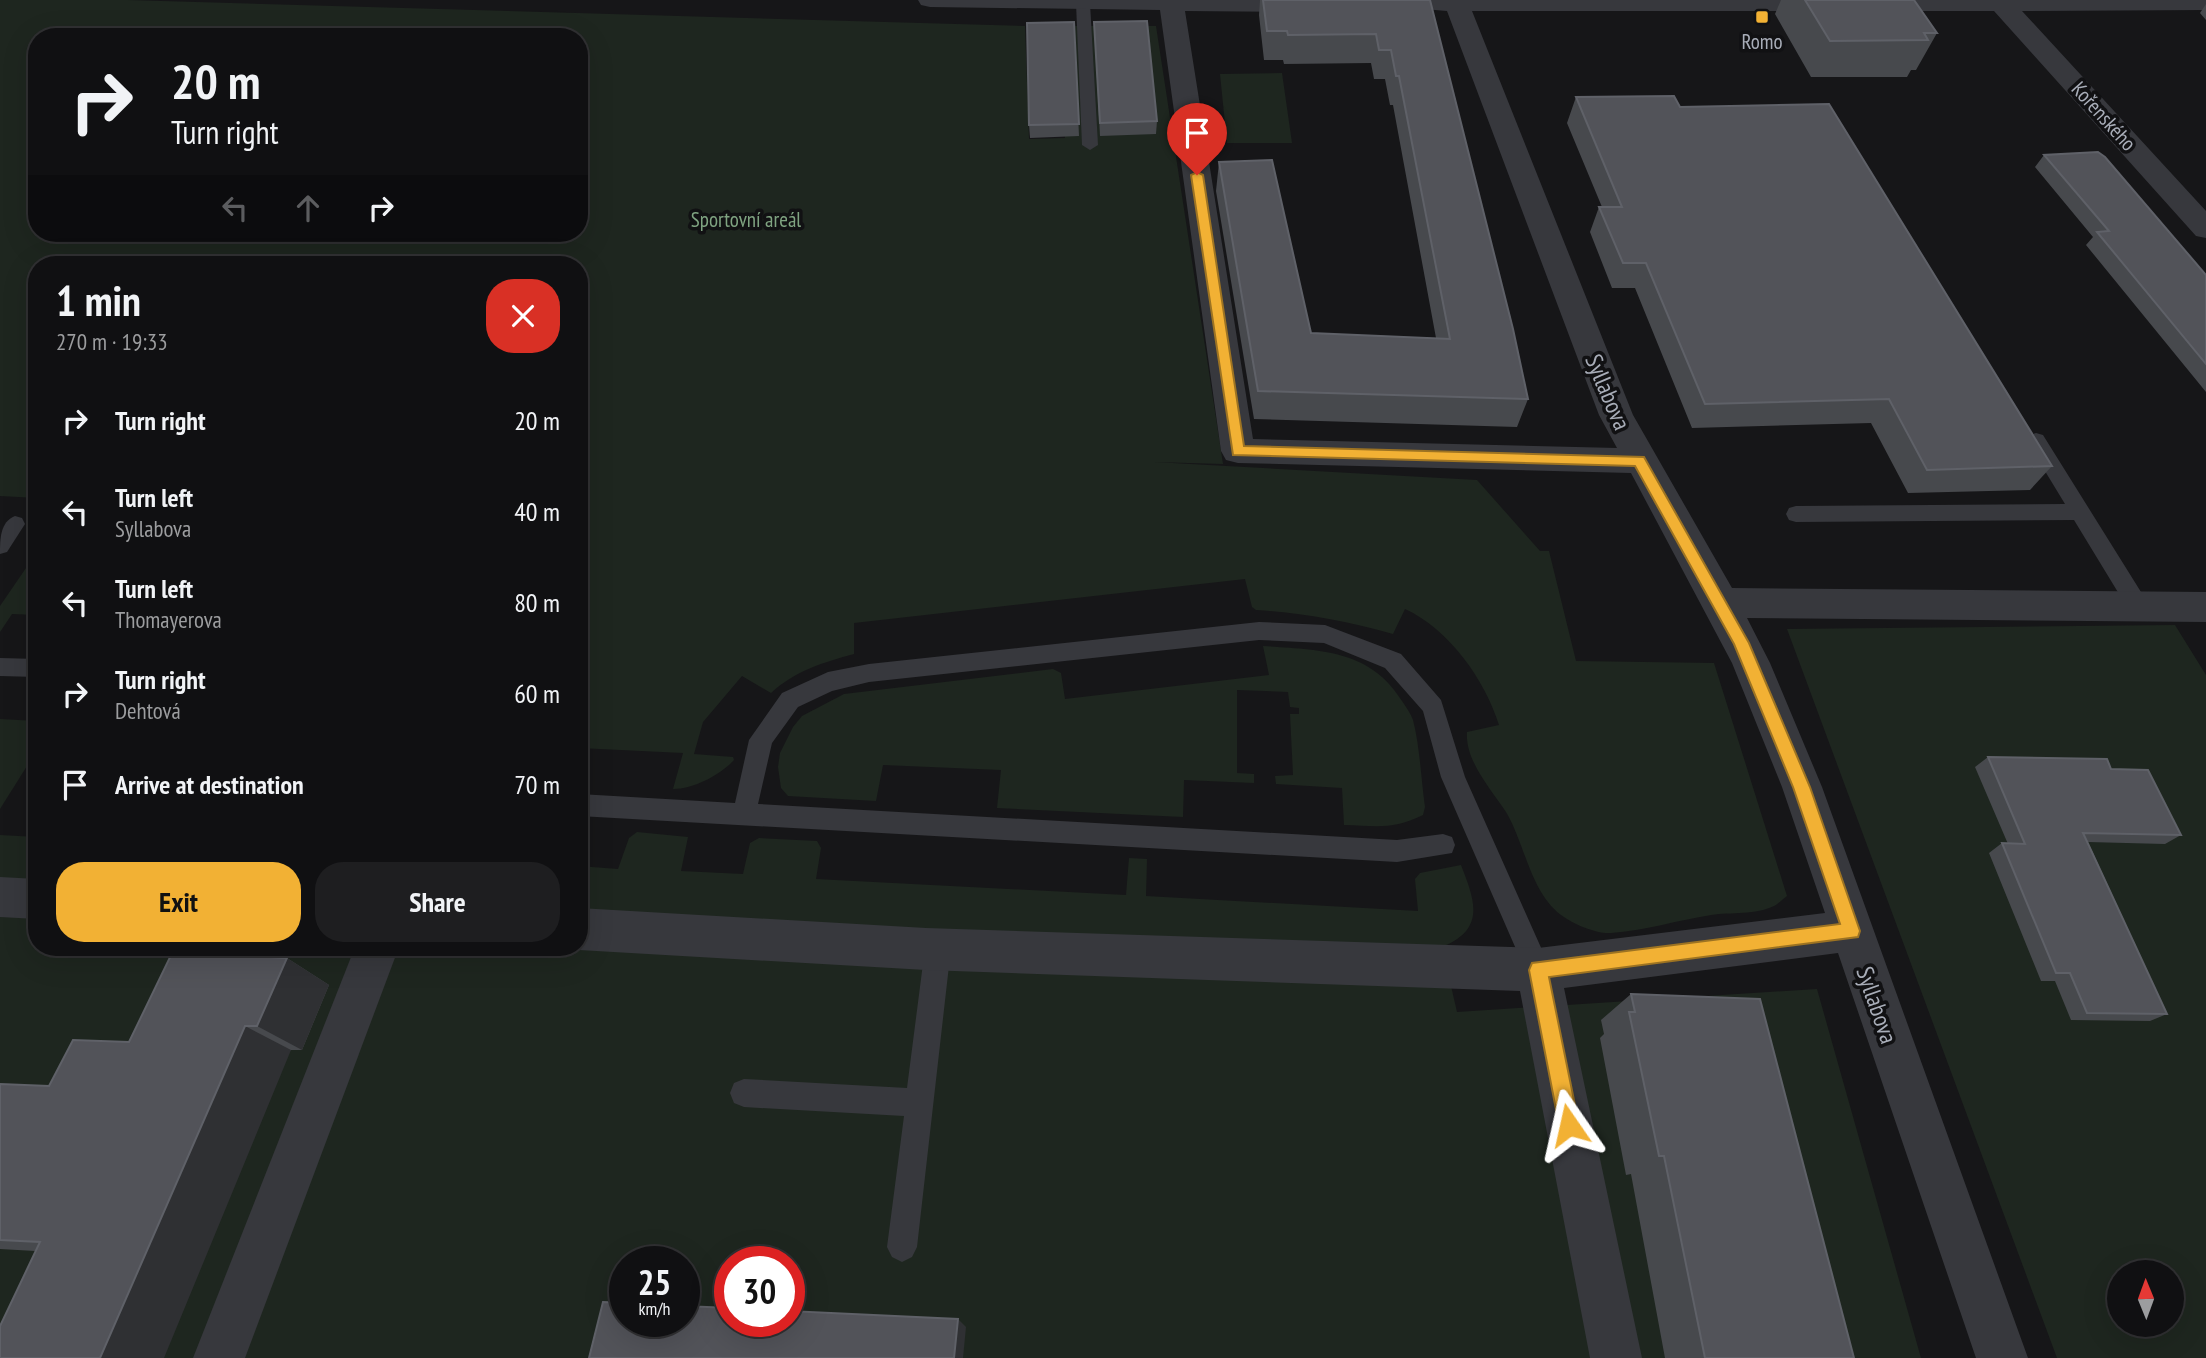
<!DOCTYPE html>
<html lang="en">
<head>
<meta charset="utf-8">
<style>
	body { margin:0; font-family:"PT Sans Narrow",sans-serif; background:#1e1e20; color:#f1f3f6; height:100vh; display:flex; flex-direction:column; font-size:26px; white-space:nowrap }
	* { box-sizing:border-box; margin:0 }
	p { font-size:23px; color:#9c9d9f }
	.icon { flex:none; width:38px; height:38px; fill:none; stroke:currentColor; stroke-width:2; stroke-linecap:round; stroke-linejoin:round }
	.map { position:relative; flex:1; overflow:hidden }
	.drawer { position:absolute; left:28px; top:256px; width:560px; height:700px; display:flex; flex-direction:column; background:#101012; border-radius:28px; box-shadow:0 7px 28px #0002,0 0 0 2px #303032 }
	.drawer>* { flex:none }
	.hud { position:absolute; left:28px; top:28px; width:560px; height:214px; border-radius:28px; box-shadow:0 7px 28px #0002,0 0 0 2px #303032; background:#101012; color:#f1f3f6; overflow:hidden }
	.needle { width:46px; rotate:359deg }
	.buttons { position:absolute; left:2107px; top:1260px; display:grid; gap:14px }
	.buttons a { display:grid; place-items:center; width:77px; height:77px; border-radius:50%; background:#101012; box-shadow:0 7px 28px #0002,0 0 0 2px #303032; font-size:35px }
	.speed { position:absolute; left:609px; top:1246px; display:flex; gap:14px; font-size:35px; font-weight:700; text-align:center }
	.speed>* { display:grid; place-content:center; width:91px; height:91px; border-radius:50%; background:#101012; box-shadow:0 7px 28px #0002,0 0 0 2px #303032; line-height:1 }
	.speed small { font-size:18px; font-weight:400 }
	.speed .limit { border:10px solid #d22; background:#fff; color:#111 }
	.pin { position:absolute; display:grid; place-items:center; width:60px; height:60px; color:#fff; margin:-72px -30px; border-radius:50% 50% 50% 0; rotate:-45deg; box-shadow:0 0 7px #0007 }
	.pin .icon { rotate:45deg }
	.me { position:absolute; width:77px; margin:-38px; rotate:349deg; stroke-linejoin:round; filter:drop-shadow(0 0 5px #0008) }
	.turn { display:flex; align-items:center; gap:24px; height:147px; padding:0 28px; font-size:32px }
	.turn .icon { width:91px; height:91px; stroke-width:2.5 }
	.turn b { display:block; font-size:49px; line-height:60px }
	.lanes { display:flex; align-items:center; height:66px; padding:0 28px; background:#0003; justify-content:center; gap:35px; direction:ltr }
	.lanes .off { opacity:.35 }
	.round { display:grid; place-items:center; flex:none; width:74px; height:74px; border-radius:28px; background:#1e1e20 }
	.overview { display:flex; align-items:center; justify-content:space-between; height:119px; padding:0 28px }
	h1 { font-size:42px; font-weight:800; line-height:52px }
	.action { display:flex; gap:14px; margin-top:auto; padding:14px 28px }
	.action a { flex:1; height:80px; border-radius:28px; background:#f2b134; color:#111; font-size:28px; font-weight:800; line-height:80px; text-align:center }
	.action a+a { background:#1e1e20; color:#f1f3f6 }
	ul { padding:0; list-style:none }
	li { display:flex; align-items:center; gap:21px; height:91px; padding:0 28px }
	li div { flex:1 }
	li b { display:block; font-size:26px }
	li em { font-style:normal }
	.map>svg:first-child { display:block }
	.green { fill:#1e261f; fill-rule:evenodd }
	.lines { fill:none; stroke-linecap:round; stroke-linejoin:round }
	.service { fill:#37383d; fill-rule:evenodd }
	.minor { fill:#37383d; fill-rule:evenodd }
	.wall { fill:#47494d }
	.shaded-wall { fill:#2f3033 }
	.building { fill:#525359; stroke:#5f6168; stroke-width:2 }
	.route { fill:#f2b134; stroke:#9d7322; stroke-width:2 }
	.poi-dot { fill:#f2b134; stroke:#111113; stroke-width:2.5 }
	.labels { text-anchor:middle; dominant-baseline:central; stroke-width:7; stroke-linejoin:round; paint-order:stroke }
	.far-poi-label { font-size:21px; fill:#a8adb8; stroke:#111113 }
	.far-street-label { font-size:21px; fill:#a8adb8; stroke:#111113 }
	.far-park-label { font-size:21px; fill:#7fa381; stroke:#111113 }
	.street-label { font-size:24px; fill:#a8adb8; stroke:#111113 }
</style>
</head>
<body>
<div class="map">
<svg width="2206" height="1358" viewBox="0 0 2206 1358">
	<rect width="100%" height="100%" fill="#161618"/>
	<g class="green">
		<path d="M0,0H128L1025,26L1029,139L1065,138L1058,26H1156L1223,464L1154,462L1477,480L1540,551H1549L1576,661L1714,663L1787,896C1783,899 1778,904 1774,906C1756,915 1731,912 1711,915C1678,920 1644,931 1611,933C1596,934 1573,924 1561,915C1530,891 1525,844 1506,812C1491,789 1465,761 1467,732L1499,725C1485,680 1449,629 1405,609L1393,634C1347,621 1304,613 1256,610L1252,607L1245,579L854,623V654C824,662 795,671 771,693L742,676L703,722L694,754L733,757L734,760C720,775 694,789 673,789L683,753L579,748V264H37V498L0,496ZM37,37H579V233H37Z"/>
		<polygon points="1282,73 1292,143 1227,143 1220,74"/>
		<polygon points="37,552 37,615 12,614 0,632 0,606"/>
		<path d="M2175,625L2206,675V1358H2057L1787,629ZM2119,1272H2172V1325H2119Z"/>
		<path d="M1263,646C1319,650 1370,649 1402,701C1406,707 1411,714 1413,720C1420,747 1421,779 1425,807L1423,815C1393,830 1377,826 1344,825L1342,788L1276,784L1275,776L1293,775L1290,714H1299V708L1290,707L1288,692L1237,690V773L1254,774V783L1184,780L1183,817L997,808L1001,770L883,765L876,801L788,796L781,788L778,767L780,753L793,727L802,716L844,694L1053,669L1061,673L1065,699L1269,675Z"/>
		<polygon points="0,719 37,721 37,750 0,809"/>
		<path d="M637,832L688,837L681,871L743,874L750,843L759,838L817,841L821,848L816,879L1126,895L1129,858L1147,859L1146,896L1418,911L1415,879L1420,873L1461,865C1475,901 1486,929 1442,947L1457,1012L1817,989L1921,1358H0V835L37,837V947H579V866L618,869L629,838ZM625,1262H684V1321H625ZM730,1262H789V1321H730Z"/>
	</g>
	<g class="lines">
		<g class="service">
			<polygon points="1078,0 1088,0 1090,3 1098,145 1090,150 1082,145 1076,3"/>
			<polygon points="2036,433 2043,435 2146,600 2149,606 2146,612 2138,615 2130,612 2074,520 1796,522 1789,520 1786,514 1789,508 1796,506 2065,504 2026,440 2029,435"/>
			<path d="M15,516L22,518L25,524L7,552L0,554C0,539 0,522 15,516Z"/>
			<polygon points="1259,622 1325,625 1401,654 1441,700 1465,777 1551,970 1547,979 1538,983 1529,979 1441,777 1423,711 1385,668 1324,643 1259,640 869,682 832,691 798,707 772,743 758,804 1397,840 1443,834 1452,837 1455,845 1452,853 1397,862 579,816 579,794 735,803 749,740 782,693 828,672 869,664"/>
			<polygon points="0,658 37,659 37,677 0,676"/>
			<polygon points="938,936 947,939 951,948 917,1247 912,1257 902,1262 892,1257 887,1247 904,1116 744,1107 734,1103 730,1093 734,1083 744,1079 907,1088 925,948 929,939"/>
		</g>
		<g class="minor">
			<polygon points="918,0 1322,0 1325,5 1322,10 1313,12 1185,11 1253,439 1617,448 1599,415 1447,11 1423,9 1420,4 1422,0 2206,0 2206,10 2022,11 2206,211 2206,238 2196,236 1994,11 1472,11 1633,415 1732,588 2206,592 2206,622 1747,618 1770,663 1822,787 2028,1358 1976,1358 1838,953 1564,988 1642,1358 1590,1358 1520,991 926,970 579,950 571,947 579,947 579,908 926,928 1538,948 1825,913 1782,787 1732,663 1631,473 1238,463 1226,460 1221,451 1160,10 930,7 921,5"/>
			<polygon points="0,877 37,879 37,919 0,917"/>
			<polygon points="355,947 399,947 245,1358 193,1358"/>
		</g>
	</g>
	<g class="wall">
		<polygon points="1260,0 1430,0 1528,399 1517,427 1254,419 1216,191 1219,162 1311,333 1436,338 1393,105 1390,105 1385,79 1374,79 1371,63 1284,64 1283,60 1264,60 1259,15"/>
		<polygon points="1781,0 1914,0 1937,33 1916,70 1911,70 1907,77 1811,77 1775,14"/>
		<polygon points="2206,4 2206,20 2200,13"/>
		<polygon points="1074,22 1079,136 1030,138 1029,125"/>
		<polygon points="1094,22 1157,121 1156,134 1100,136"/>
		<polygon points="1576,97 1680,107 2052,466 2030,490 1908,493 1871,423 1692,428 1635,288 1612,288 1590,232 1599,207 1602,207 1567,123"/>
		<polygon points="2044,155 2206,275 2206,392 2086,245 2093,237 2035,167"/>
		<polygon points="1988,757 2111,769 2181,835 2165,844 2088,842 2167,1014 2150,1021 2071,1020 2055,981 2041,981 1989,853 2002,843 2008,844 1975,767"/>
		<polygon points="287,958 329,985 302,1050 291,1050 35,1251 0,1249 0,1084 49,1086"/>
		<polygon points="1631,994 1854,1358 1665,1358 1631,1174 1626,1175 1600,1038 1604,1034 1601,1020"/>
	</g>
	<g class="shaded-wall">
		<polygon points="287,958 329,985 302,1050 257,1026"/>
		<polygon points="245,1026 291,1050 164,1358 100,1358"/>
		<polygon points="958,1319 966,1327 963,1358 954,1358"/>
	</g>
	<g class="building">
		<polygon points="1263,0 1430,0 1513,329 1528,399 1258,391 1219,162 1272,160 1311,333 1450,339 1399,76 1396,76 1391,50 1379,50 1376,34 1288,35 1287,31 1267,31"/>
		<polygon points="1805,0 1914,0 1937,33 1924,33 1928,40 1830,41"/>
		<polygon points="1147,21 1157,121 1100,123 1094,22"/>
		<polygon points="1074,22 1079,124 1029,125 1027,23"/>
		<polygon points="1674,96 1680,107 1829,104 2052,466 1927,470 1889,399 1705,404 1646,263 1623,263 1599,207 1622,207 1576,97"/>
		<polygon points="2098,152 2105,157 2206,275 2206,364 2097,232 2109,231 2044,155"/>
		<polygon points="1988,757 2107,759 2111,769 2148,770 2181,835 2083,833 2167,1014 2087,1013 2070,973 2056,973 2002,843 2025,844"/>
		<polygon points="173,951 287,958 257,1026 245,1026 100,1358 0,1358 0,1326 40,1242 0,1240 0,1084 49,1086 73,1040 129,1042"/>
		<polygon points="1631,994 1760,999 1854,1358 1705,1358 1664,1156 1659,1156 1629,1012 1635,1012"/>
		<polygon points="603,1302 625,1303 625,1321 684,1321 684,1306 730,1308 730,1321 789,1321 789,1311 958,1319 954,1358 589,1358"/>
	</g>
	<polygon class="route" points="1197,172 1203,175 1244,446 1644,457 1749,643 1810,787 1860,931 1858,937 1549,977 1579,1125 1576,1132 1569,1135 1562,1132 1559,1125 1529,970 1532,963 1840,924 1793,787 1734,644 1635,466 1233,455 1191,175"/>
	<rect class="poi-dot" x="1755" y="10" width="14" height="14" rx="3.5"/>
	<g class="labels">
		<g class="far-poi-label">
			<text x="1762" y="41">Romo</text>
		</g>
		<g class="far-street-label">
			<text transform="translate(2104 116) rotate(48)">Kořenského</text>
		</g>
		<g class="far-park-label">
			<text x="746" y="219">Sportovní areál</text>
		</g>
		<g class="street-label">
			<text transform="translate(1608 392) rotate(67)">Syllabova</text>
			<text transform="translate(1877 1005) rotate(71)">Syllabova</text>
		</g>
	</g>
</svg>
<div class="buttons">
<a><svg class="needle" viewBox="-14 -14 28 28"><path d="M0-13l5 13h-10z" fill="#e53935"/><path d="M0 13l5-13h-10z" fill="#9c9d9f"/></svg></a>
</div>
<div class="speed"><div>25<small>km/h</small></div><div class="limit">30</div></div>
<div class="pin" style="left:1197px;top:175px;background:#d93025"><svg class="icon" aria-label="arrive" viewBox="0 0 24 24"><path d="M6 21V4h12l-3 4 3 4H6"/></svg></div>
<svg class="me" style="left:1569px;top:1125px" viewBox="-20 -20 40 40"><path d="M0-17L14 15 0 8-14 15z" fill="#f2b134" stroke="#fff" stroke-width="4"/></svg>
<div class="hud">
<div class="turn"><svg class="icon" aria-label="right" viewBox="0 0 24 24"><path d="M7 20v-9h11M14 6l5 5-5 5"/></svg><div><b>20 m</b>Turn right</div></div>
<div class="lanes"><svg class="icon off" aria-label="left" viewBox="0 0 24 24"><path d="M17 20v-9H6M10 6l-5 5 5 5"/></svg><svg class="icon off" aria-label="ahead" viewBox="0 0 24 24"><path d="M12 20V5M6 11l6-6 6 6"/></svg><svg class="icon" aria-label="right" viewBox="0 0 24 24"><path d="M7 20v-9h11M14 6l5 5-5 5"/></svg></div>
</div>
<section class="drawer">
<div class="overview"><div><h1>1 min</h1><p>270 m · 19:33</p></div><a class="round" style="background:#d93025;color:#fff"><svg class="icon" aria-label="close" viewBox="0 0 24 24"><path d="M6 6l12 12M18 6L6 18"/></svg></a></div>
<ul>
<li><svg class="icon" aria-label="right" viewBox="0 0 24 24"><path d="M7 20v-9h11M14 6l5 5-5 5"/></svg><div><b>Turn right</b></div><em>20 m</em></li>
<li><svg class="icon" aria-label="left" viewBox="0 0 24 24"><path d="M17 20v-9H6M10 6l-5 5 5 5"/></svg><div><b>Turn left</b><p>Syllabova</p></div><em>40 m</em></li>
<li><svg class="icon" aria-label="left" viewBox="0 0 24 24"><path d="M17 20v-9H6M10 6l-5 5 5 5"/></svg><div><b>Turn left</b><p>Thomayerova</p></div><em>80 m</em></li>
<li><svg class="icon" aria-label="right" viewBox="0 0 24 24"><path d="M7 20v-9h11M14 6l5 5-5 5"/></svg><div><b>Turn right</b><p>Dehtová</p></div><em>60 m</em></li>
<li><svg class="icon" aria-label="arrive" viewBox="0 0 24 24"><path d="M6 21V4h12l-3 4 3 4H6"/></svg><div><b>Arrive at destination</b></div><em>70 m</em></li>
</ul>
<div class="action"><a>Exit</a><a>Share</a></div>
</section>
</div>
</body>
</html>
